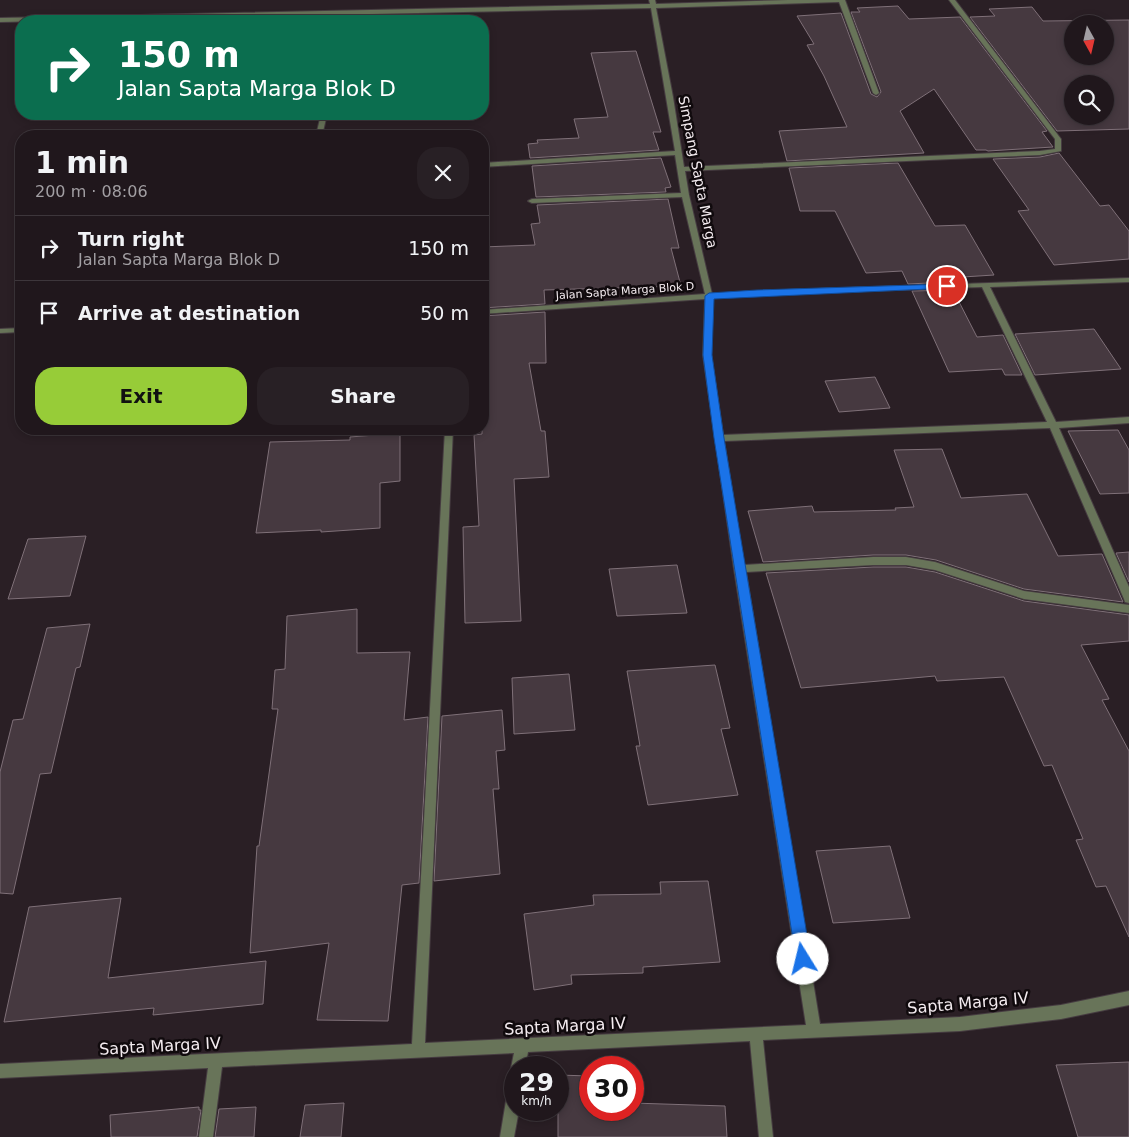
<!DOCTYPE html>
<html lang="en">
<head>
<meta charset="utf-8">
<style>
	body { margin:0; font-family:"DejaVu Sans",sans-serif; background:#282025; color:#f1f3f6; height:100vh; display:flex; flex-direction:column; font-size:19px; white-space:nowrap }
	* { box-sizing:border-box; margin:0 }
	p { font-size:16px; color:#a29fa3 }
	.icon { flex:none; width:28px; height:28px; fill:none; stroke:currentColor; stroke-width:2; stroke-linecap:round; stroke-linejoin:round }
	.map { position:relative; flex:1; overflow:hidden }
	.drawer { position:absolute; left:15px; top:130px; width:474px; height:305px; display:flex; flex-direction:column; background:#20171c; border-radius:20px; box-shadow:0 2px 8px #0003,0 0 0 1px #3d363b }
	.drawer>* { flex:none }
	.hud { position:absolute; left:15px; top:15px; width:474px; height:105px; border-radius:20px; box-shadow:0 2px 8px #0003,0 0 0 1px #3d363b; background:#0b6e4f; color:#fff; overflow:hidden }
	.needle { width:32px; rotate:172deg }
	.fabs { position:absolute; left:1064px; top:15px; display:grid; gap:10px }
	.fabs a { display:grid; place-items:center; width:50px; height:50px; border-radius:50%; background:#20171c; box-shadow:0 2px 8px #0003,0 0 0 1px #3d363b; font-size:25px }
	.speed { position:absolute; left:504px; top:1056px; display:flex; gap:10px; font-size:25px; font-weight:700; text-align:center }
	.speed>* { display:grid; place-content:center; width:65px; height:65px; border-radius:50%; background:#20171c; box-shadow:0 2px 8px #0003,0 0 0 1px #3d363b; line-height:1 }
	.speed small { font-size:12px; font-weight:400 }
	.speed .limit { border:8px solid #d22; background:#fff; color:#111 }
	.pin { position:absolute; display:grid; place-items:center; width:42px; height:42px; color:#fff; margin:-21px; border:2px solid #fff; border-radius:50%; box-shadow:0 1px 5px #0007 }
	.me { position:absolute; width:55px; margin:-28px; rotate:351deg; stroke-linejoin:round; filter:drop-shadow(0 0 4px #0008) }
	.turn { display:flex; align-items:center; gap:18px; height:105px; padding:0 20px; font-size:22px }
	.turn .icon { width:65px; height:65px; stroke-width:2.5 }
	.turn b { display:block; font-size:35px; line-height:42px }
	.round { display:grid; place-items:center; flex:none; width:52px; height:52px; border-radius:20px; background:#282025 }
	.head { display:flex; align-items:center; justify-content:space-between; height:85px; padding:0 20px }
	h1 { font-size:30px; font-weight:700; line-height:38px }
	.button { display:flex; gap:10px; margin-top:auto; padding:10px 20px }
	.button a { flex:1; height:58px; border-radius:20px; background:#97cc38; color:#111; font-size:20px; font-weight:700; line-height:58px; text-align:center }
	.button a+a { background:#282025; color:#f1f3f6 }
	ul { padding:0; list-style:none }
	li { display:flex; align-items:center; gap:15px; height:65px; padding:0 20px; border-top:1px solid #3d363b }
	li div { flex:1 }
	li b { display:block; font-size:19px }
	li em { font-style:normal }
	.map>svg:first-child { display:block }
	.building { fill:#463940; stroke:#7f7078; fill-rule:evenodd }
	.lines { fill:none; stroke-linecap:round; stroke-linejoin:round }
	.street-casing { stroke:#463c41; stroke-width:2 }
	.street { fill:#687459; fill-rule:evenodd }
	.route { fill:#1a73e8; stroke:#114b97 }
	.labels { text-anchor:middle; dominant-baseline:central; stroke-width:5; stroke-linejoin:round; paint-order:stroke }
	.far-street-label { font-size:11px; fill:#f3ebef; stroke:#100a0d }
	.street-label { font-size:14px; fill:#f3ebef; stroke:#100a0d }
	.near-street-label { font-size:16px; fill:#f3ebef; stroke:#100a0d }
</style>
</head>
<body>
<div class="map">
<svg width="1129" height="1137" viewBox="0 0 1129 1137">
	<rect width="100%" height="100%" fill="#2a1f25"/>
	<g class="building">
		<polygon points="898,6 909,19 960,17 1047,131 1042,132 1053,147 988,151 986,150 976,150 934,89 900,111 924,153 787,161 779,131 847,127 824,76 807,45 814,44 797,16 841,13 871,94 877,97 881,92 851,12 860,12 857,8"/>
		<path d="M1032,7L1043,21L1129,20V129L1057,131L970,17L995,16L989,9ZM1072,24H1105V56H1072ZM1072,84H1105V116H1072Z"/>
		<polygon points="636,51 661,132 653,132 659,150 530,158 528,144 538,143 537,140 579,138 574,119 608,117 591,53"/>
		<polygon points="1059,153 1100,206 1109,205 1129,231 1129,259 1054,265 1018,211 1029,210 993,159 1040,157"/>
		<polygon points="661,158 671,187 665,188 666,192 536,197 532,166"/>
		<polygon points="898,163 935,226 965,225 994,275 947,278 949,282 908,284 902,271 866,273 835,211 800,211 789,168"/>
		<polygon points="668,199 679,248 671,248 681,286 544,290 545,304 482,308 482,247 535,245 531,224 540,223 537,205"/>
		<polygon points="953,290 977,337 1003,335 1022,375 1005,375 1002,369 949,372 912,291"/>
		<polygon points="545,312 546,363 529,363 541,431 545,431 549,477 514,479 521,621 465,623 463,527 479,526 474,435 482,434 482,316"/>
		<polygon points="1094,329 1121,369 1035,375 1015,334"/>
		<polygon points="875,377 890,408 839,412 825,381"/>
		<polygon points="1118,430 1129,450 1129,493 1100,494 1068,431"/>
		<polygon points="400,433 400,481 380,483 380,528 321,532 321,530 256,533 270,442 350,440 350,437"/>
		<polygon points="942,449 961,498 1027,494 1058,556 1102,554 1123,602 1024,589 936,560 906,555 873,555 763,562 748,511 812,506 814,512 896,510 895,508 914,507 894,450"/>
		<polygon points="86,536 70,596 8,599 28,539"/>
		<polygon points="1129,552 1129,582 1116,553"/>
		<polygon points="677,565 687,613 617,616 609,569"/>
		<polygon points="873,567 906,567 935,572 1024,601 1129,615 1129,641 1081,645 1109,699 1102,700 1129,751 1129,937 1106,886 1096,887 1076,840 1083,839 1052,765 1044,766 1004,677 937,681 935,676 801,688 766,573"/>
		<polygon points="357,609 357,653 410,652 404,720 428,717 419,883 402,885 388,1021 317,1020 329,943 250,953 257,846 259,846 278,709 272,709 275,670 285,669 287,616"/>
		<polygon points="90,624 80,667 76,668 51,773 40,774 13,894 0,893 0,772 13,720 23,719 47,628"/>
		<polygon points="715,665 730,728 721,729 738,795 648,805 636,746 640,746 627,671"/>
		<polygon points="569,674 575,730 514,734 512,678"/>
		<polygon points="502,710 505,750 496,751 499,789 493,789 500,874 434,881 442,716"/>
		<polygon points="890,846 910,918 833,923 816,851"/>
		<polygon points="708,881 720,962 643,967 643,973 571,975 572,984 534,990 524,914 594,905 593,895 661,894 660,882"/>
		<polygon points="121,898 108,978 266,961 263,1004 153,1015 154,1008 4,1022 29,907"/>
		<polygon points="1129,1062 1129,1137 1078,1137 1056,1065"/>
		<polygon points="558,1075 590,1076 590,1110 632,1110 632,1103 725,1106 727,1137 558,1137"/>
		<polygon points="344,1103 341,1137 300,1137 305,1105"/>
		<polygon points="199,1107 199,1110 201,1110 197,1137 111,1137 110,1115"/>
		<polygon points="256,1107 254,1137 215,1137 219,1109"/>
	</g>
	<g class="lines">
		<defs>
			<g id="street">
				<path d="M649,0H655L656,4L788,0H845L879,93L876,95L873,93L839,2L656,8L673,97L684,167L1040,151L1055,149V139L949,0H955L1061,139V151L1040,155L685,171L689,195L712,294L757,291L1129,278V282L990,287L1056,422L1129,417V423L1059,428L1129,587V603L1125,602L1124,599L1050,428L724,441L744,565L873,557H906L935,562L1024,591L1129,605V613L1024,599L935,570L906,565H873L746,572L820,1024L960,1017L1061,1005L1129,991V1005L1061,1019L960,1031L763,1040L773,1137H759L750,1041L528,1052L525,1068H515V1074L511,1068L514,1053L222,1067L213,1137H199L208,1068L0,1078V1064L412,1044L445,429H453L425,1043L806,1025L734,569L703,355L705,299L482,314V310L705,294L682,197L532,203L528,201L532,199L681,193L675,155L482,167V163L675,151L651,8L0,22V18L650,4ZM982,287L1047,422L723,435L711,355L713,298L757,295Z"/>
				<polygon points="321,114 327,114 322,136 316,136"/>
				<polygon points="21,328 21,332 0,333 0,329"/>
				<polygon points="515,1082 515,1110 519,1110 514,1137 500,1137 508,1089 510,1084"/>
			</g>
		</defs>
		<use href="#street" class="street-casing"/>
		<use href="#street" class="street"/>
	</g>
	<polygon class="route" points="947,284 950,284 950,288 714,299 712,355 724,438 811,959 808,964 803,966 798,964 796,959 714,438 703,355 705,296 709,293 757,290"/>
	<g class="labels">
		<g class="far-street-label">
			<text transform="translate(625 291) rotate(-4)">Jalan Sapta Marga Blok D</text>
		</g>
		<g class="street-label">
			<text transform="translate(698 172) rotate(79)">Simpang Sapta Marga</text>
		</g>
		<g class="near-street-label">
			<text transform="translate(968 1003) rotate(-5)">Sapta Marga IV</text>
			<text transform="translate(565 1026) rotate(-3)">Sapta Marga IV</text>
			<text transform="translate(160 1046) rotate(-3)">Sapta Marga IV</text>
		</g>
	</g>
</svg>
<div class="fabs">
<a><svg class="needle" viewBox="-14 -14 28 28"><path d="M0-13l5 13h-10z" fill="#e53935"/><path d="M0 13l5-13h-10z" fill="#a29fa3"/></svg></a>
<a><svg class="icon" aria-label="search" viewBox="0 0 24 24"><circle cx="10" cy="10" r="6"/><path d="M15 15l6 6"/></svg></a>
</div>
<div class="speed"><div>29<small>km/h</small></div><div class="limit">30</div></div>
<div class="pin" style="left:947px;top:286px;background:#d93025"><svg class="icon" aria-label="arrive" viewBox="0 0 24 24"><path d="M6 21V4h12l-3 4 3 4H6"/></svg></div>
<svg class="me" style="left:803px;top:959px" viewBox="-20 -20 40 40"><circle r="19" fill="#fff"/><path d="M0-13L10 11 0 6-10 11z" fill="#1a73e8"/></svg>
<div class="hud">
<div class="turn"><svg class="icon" aria-label="right" viewBox="0 0 24 24"><path d="M7 20v-9h11M14 6l5 5-5 5"/></svg><div><b>150 m</b>Jalan Sapta Marga Blok D</div></div>
</div>
<section class="drawer">
<div class="head"><div><h1>1 min</h1><p>200 m · 08:06</p></div><a class="round"><svg class="icon" aria-label="close" viewBox="0 0 24 24"><path d="M6 6l12 12M18 6L6 18"/></svg></a></div>
<ul>
<li><svg class="icon" aria-label="right" viewBox="0 0 24 24"><path d="M7 20v-9h11M14 6l5 5-5 5"/></svg><div><b>Turn right</b><p>Jalan Sapta Marga Blok D</p></div><em>150 m</em></li>
<li><svg class="icon" aria-label="arrive" viewBox="0 0 24 24"><path d="M6 21V4h12l-3 4 3 4H6"/></svg><div><b>Arrive at destination</b></div><em>50 m</em></li>
</ul>
<div class="button"><a>Exit</a><a>Share</a></div>
</section>
</div>
</body>
</html>
